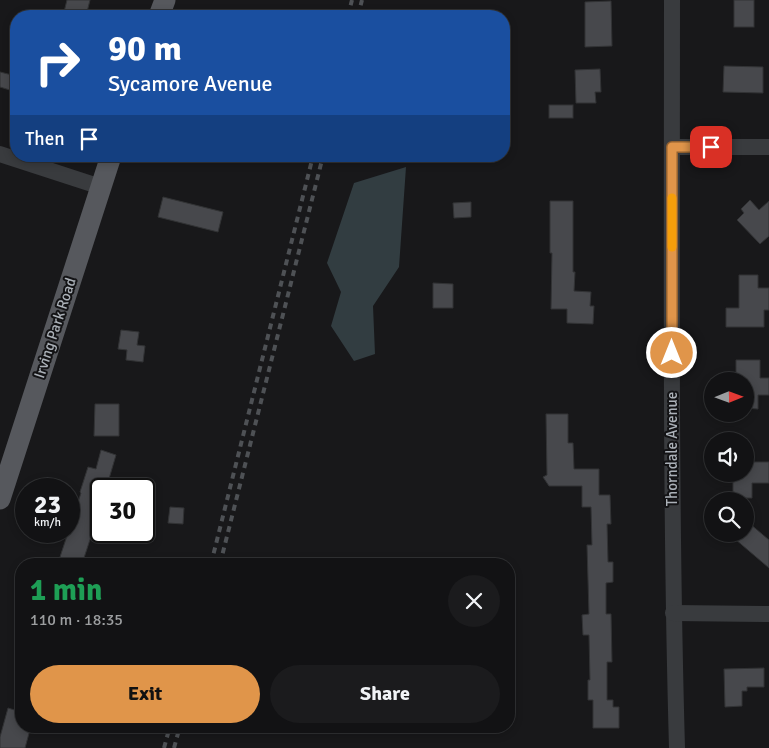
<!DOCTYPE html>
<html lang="en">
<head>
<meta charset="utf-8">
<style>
	body { margin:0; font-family:Signika,sans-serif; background:#1b1b1d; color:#f1f3f6; height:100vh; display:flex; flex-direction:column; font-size:19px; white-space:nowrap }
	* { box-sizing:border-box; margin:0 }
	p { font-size:16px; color:#9c9ea0 }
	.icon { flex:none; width:28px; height:28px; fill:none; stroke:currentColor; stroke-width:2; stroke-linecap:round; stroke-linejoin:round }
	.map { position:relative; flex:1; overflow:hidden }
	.side { position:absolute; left:15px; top:558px; width:500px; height:175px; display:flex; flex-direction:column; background:#121214; border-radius:20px; box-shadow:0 2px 8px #0003,0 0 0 1px #313234 }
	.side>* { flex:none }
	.banner { position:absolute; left:10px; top:10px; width:500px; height:152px; border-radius:20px; box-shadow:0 2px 8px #0003,0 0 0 1px #313234; background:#1a4fa0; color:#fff; overflow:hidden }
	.needle { width:32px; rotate:89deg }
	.buttons { position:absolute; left:704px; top:372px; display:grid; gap:10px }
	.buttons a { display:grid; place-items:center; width:50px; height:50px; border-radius:50%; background:#121214; box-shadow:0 2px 8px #0003,0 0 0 1px #313234; font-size:25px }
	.speed { position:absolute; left:15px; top:478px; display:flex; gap:10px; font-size:25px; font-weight:700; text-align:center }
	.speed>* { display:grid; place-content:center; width:65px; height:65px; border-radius:50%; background:#121214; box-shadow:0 2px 8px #0003,0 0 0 1px #313234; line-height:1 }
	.speed small { font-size:12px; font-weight:400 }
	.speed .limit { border:2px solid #111; border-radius:8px; background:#fff; color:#111 }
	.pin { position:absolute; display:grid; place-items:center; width:42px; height:42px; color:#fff; margin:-21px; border-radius:10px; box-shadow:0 2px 8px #0006 }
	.me { position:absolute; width:55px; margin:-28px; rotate:0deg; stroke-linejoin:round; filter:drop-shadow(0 0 4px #0008) }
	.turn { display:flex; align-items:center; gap:18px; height:105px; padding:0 15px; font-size:22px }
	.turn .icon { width:65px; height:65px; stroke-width:2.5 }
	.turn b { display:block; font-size:35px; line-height:42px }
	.then { display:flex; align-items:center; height:48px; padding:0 15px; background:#0003; gap:10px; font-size:19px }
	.round { display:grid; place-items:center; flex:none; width:52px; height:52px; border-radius:26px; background:#1b1b1d }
	.overview { display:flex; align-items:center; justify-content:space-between; height:85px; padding:0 15px }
	h1 { font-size:30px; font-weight:700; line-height:38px; color:#1e9e55 }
	.action { display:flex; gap:10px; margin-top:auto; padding:10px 15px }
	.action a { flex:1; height:58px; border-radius:30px; background:#e0954a; color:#111; font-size:20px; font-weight:700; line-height:58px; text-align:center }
	.action a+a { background:#1b1b1d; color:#f1f3f6 }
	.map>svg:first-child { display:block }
	.water { fill:#323d41 }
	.building { fill:#47484c; stroke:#323335 }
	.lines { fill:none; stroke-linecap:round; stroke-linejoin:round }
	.minor { stroke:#393b3e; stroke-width:16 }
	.major { stroke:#56585d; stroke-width:21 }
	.rail { stroke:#4e5155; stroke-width:4; stroke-dasharray:6 5; stroke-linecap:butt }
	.route-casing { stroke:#926130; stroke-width:12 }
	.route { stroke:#e0954a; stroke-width:9 }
	.slow { stroke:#f59e0b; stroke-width:9 }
	.labels { text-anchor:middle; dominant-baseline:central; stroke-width:4; stroke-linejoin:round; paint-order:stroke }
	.street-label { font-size:15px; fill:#abb1b8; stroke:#131315 }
</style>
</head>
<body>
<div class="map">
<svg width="769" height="748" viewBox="0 0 769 748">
	<rect width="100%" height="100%" fill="#18181a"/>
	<polygon class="water" points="406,167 399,267 373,306 375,354 354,361 331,326 341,292 327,263 354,183"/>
	<g class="building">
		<polygon points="67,0 90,0 86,16 63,16"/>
		<rect x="734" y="0" width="20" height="27"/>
		<polygon points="611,1 612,46 585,47 585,2"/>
		<polygon points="724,66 763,67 763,93 723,92"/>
		<polygon points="600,69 601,92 595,92 596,103 576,103 575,70"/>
		<polygon points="0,72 16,76 13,91 0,87"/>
		<rect x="549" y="105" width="24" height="13"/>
		<polygon points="163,197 223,212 218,232 158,217"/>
		<polygon points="750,200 759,210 769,201 769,236 760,244 737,220 744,213 741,209"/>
		<polygon points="550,201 573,201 573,272 575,272 574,291 591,292 590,306 594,306 593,324 567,323 567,309 551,309 552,253 550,253"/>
		<polygon points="471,202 471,217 454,218 453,203"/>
		<polygon points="739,275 758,275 758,288 769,288 769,310 764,310 764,327 726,327 726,308 739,308"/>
		<polygon points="433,283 453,284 453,308 433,308"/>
		<polygon points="121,330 139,332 137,345 145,346 143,362 126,360 127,350 118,349"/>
		<polygon points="736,360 760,360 760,378 769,378 769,395 758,395 758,409 745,408 745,381 736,381"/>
		<polygon points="95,404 119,404 119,436 94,436"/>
		<polygon points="546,414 568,414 568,443 573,443 574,469 599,469 599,495 610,495 611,524 607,524 608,562 613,562 613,582 606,583 606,614 611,614 612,662 607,662 607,700 613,700 613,707 619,707 619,728 593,728 593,700 588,700 588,680 590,680 589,635 583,635 582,615 589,614 587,545 592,545 591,507 582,507 582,486 549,486 543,477 547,475"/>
		<polygon points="101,450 116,455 106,489 101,489 101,506 82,564 78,564 60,557 81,493 80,492 88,467 96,469"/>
		<polygon points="745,462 769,462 769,483 752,483 752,498 733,498 733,474 745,474"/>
		<polygon points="170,507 184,508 183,524 168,523"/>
		<polygon points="749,523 769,540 769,568 735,539 740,534 745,534 745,528"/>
		<polygon points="764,668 764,687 747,687 747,691 742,691 742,706 725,707 724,669"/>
		<polygon points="8,708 21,712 21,726 31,726 25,748 0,748 0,737"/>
	</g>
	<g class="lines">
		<g class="minor">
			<path d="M672,0C672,249 670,499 677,748"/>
			<polyline points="672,147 769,147"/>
			<polyline points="0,154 101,187"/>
			<polyline points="673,613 769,614"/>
		</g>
		<g class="major">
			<polyline points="159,16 165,0"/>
			<polyline points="0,499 111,156"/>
		</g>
		<g class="rail">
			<polyline points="348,16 352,0"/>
			<polyline points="358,16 362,0"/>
			<polyline points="211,564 313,156"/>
			<polyline points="220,564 323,156"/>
			<polyline points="164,748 170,726"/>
			<polyline points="174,748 180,726"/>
		</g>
	</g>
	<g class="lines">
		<defs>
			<polyline id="route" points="672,353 672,147 711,147"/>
		</defs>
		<use href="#route" class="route-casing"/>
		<use href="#route" class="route"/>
		<polyline class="slow" points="672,247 672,198"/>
	</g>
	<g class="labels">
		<g class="street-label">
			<text transform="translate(55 328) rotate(-72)">Irving Park Road</text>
			<text transform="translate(672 449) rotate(-90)">Thorndale Avenue</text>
		</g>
	</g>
</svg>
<div class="buttons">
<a><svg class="needle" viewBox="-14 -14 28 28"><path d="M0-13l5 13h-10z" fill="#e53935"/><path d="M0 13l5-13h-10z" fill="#9c9ea0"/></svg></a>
<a><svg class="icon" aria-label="sound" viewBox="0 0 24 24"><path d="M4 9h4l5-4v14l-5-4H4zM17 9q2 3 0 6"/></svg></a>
<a><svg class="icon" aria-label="search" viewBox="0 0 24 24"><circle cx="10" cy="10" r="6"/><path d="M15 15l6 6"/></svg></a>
</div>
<div class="speed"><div>23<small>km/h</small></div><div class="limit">30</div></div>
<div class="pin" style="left:711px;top:147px;background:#d93025"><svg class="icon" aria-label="arrive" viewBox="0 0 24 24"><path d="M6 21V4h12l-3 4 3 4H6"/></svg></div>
<svg class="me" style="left:672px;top:353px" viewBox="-20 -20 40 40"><circle r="17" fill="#e0954a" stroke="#fff" stroke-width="3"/><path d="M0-11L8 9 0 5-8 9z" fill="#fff"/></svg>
<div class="banner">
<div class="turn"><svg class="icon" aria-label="right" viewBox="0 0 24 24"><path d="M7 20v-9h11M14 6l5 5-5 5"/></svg><div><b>90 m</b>Sycamore Avenue</div></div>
<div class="then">Then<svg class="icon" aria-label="arrive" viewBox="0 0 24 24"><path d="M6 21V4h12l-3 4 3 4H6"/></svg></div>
</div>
<section class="side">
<div class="overview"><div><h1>1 min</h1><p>110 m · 18:35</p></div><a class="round"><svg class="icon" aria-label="close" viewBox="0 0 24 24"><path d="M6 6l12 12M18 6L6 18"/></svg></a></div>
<div class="action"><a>Exit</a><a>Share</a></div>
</section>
</div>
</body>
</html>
